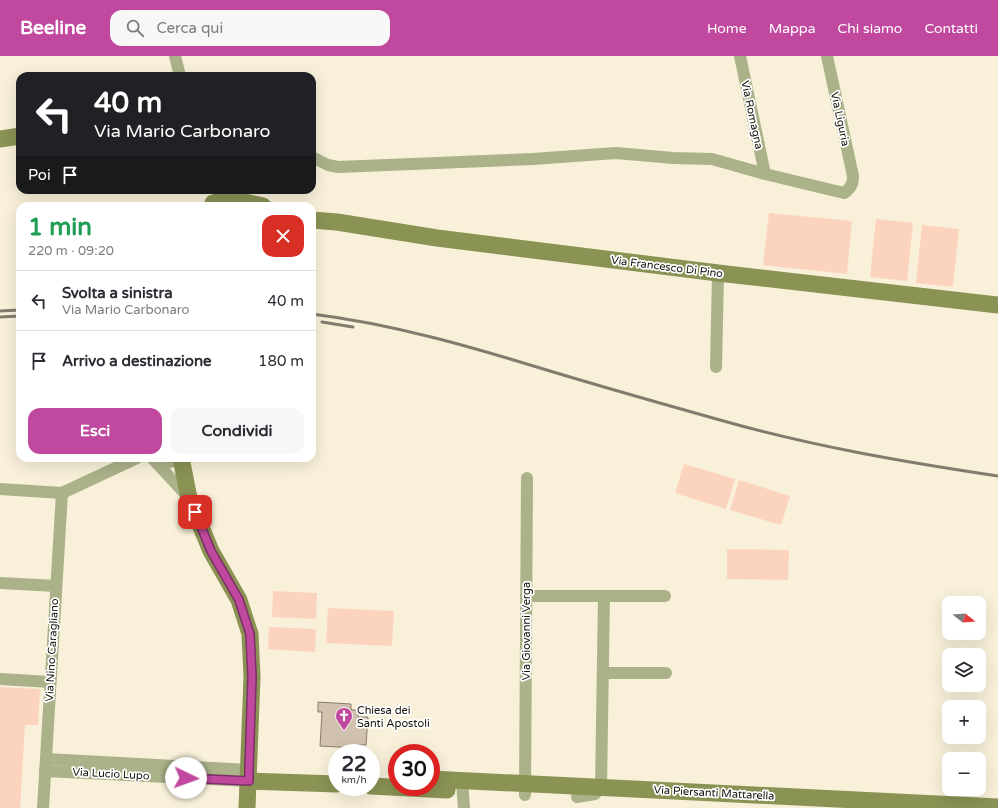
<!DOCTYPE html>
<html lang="it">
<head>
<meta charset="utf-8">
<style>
	body { margin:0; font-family:"Varela Round",sans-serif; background:#f7f7f7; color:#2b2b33; height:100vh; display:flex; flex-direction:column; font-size:15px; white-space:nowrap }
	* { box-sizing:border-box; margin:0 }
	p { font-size:13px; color:#7c7c81 }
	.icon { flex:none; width:22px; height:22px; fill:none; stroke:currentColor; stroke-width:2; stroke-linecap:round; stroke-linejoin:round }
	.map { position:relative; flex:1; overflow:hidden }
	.sheet { position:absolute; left:16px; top:146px; width:300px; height:260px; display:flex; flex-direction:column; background:#fff; border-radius:12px; box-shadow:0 4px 16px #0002 }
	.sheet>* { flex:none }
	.banner { position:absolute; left:16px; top:16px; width:300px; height:122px; border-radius:12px; box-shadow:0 4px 16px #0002; background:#202124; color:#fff; overflow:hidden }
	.needle { width:26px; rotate:107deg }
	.controls { position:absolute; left:942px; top:540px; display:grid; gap:8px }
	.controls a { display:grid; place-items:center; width:44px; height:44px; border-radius:8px; background:#fff; box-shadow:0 4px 16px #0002; font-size:20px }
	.speed { position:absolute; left:328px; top:688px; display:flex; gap:8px; font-size:20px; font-weight:700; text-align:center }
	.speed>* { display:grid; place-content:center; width:52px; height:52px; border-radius:50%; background:#fff; box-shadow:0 4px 16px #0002; line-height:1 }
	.speed small { font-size:10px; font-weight:400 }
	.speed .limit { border:6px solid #d22; background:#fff; color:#111 }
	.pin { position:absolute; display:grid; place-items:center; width:34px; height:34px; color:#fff; margin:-17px; border-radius:8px; box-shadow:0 2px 6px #0006 }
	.me { position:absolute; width:44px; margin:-22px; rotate:93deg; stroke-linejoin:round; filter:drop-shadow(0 0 3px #0008) }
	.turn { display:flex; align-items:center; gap:14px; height:84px; padding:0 12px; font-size:18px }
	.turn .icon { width:52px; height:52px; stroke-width:2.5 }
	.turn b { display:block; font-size:28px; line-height:34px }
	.then { display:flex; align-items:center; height:38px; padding:0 12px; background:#0003; gap:8px; font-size:15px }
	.round { display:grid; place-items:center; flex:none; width:42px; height:42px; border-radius:12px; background:#f7f7f7 }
	.summary { display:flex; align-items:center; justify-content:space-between; height:68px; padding:0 12px }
	h1 { font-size:24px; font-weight:800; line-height:30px; color:#1e9e55 }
	.primary-button { display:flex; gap:8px; margin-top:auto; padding:8px 12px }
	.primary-button a { flex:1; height:46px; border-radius:12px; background:#c0499f; color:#fff; font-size:16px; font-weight:800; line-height:46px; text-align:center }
	.primary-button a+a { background:#f7f7f7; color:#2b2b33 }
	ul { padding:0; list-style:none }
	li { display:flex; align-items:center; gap:12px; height:60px; padding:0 12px; border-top:1px solid #e1e1e2 }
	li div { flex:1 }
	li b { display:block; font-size:15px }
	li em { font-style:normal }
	header { display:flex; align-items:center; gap:24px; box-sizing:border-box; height:56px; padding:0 20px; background:#c0499f; color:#fff }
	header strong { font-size:19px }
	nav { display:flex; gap:22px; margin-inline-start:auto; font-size:14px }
	.search { width:280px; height:36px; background:#f7f7f7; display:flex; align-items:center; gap:10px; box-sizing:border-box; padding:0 14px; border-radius:12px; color:#7c7c81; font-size:15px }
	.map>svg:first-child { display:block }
	.green { fill:#fcd3bf }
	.building { fill:#d1c1af; stroke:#8a7b6a }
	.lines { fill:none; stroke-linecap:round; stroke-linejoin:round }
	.street { stroke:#abb189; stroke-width:12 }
	.secondary { stroke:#8a9254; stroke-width:17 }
	.rail { stroke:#817c6d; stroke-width:3 }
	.route-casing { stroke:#7d2f67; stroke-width:10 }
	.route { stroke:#c0499f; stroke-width:7 }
	.labels { text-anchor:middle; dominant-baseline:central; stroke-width:3.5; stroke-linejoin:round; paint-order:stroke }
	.street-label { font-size:11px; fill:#16130b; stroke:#fff }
	.poi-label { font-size:11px; fill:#16130b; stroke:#fff; text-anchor:start }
</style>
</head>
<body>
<header>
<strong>Beeline</strong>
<div class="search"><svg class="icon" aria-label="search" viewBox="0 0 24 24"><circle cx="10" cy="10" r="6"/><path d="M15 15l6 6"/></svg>Cerca qui</div>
<nav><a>Home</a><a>Mappa</a><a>Chi siamo</a><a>Contatti</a></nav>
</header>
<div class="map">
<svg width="998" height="752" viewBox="0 0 998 752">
	<rect width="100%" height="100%" fill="#f8f0d9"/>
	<g class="green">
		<polygon points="769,157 852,165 847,218 763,209"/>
		<polygon points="876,163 913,167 907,225 870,221"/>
		<polygon points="922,169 959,173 953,231 916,227"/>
		<polygon points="684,408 735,423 726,453 675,437"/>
		<polygon points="739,424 790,440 781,469 730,454"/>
		<polygon points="727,493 789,494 788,524 727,523"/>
		<polygon points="273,535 317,537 316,563 272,561"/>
		<polygon points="328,552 394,555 392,590 326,587"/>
		<polygon points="269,571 316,573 315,596 268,593"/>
		<polygon points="0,631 40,633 38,669 25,669 20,752 0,752"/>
	</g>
	<polygon class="building" points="318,646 351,648 351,654 358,654 358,661 368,661 366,689 357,689 356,692 320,690 322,656 318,656"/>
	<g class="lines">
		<g class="street">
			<polyline points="175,0 180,20"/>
			<polyline points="740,0 765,118"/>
			<path d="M312,101L328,109L338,111L533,103L616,97L673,102L712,103L765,118L844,137C851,132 853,128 853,120L827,0"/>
			<polyline points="716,311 718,217"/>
			<polyline points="152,402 189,442"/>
			<path d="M153,403C162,407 168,409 177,402"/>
			<polyline points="0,433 62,437 137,402"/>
			<polyline points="0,527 56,530"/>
			<polyline points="526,540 665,540"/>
			<polyline points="603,617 666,617"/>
			<polyline points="0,623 50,626"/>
			<polyline points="46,703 249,714"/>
			<polyline points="45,715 249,725"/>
			<polyline points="462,725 464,752"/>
			<polyline points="525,739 527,422"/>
			<polyline points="577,741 595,738 601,731 604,540"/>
			<polyline points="43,752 62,437"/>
		</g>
		<g class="secondary">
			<polyline points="0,83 20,80"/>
			<polyline points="224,134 236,144 263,150"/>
			<polyline points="213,147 230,143 236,144"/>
			<polyline points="312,164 337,166 437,182 718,217 998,249"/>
			<polyline points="181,402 189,442 211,495 239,544 250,578 252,621 247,752"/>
			<polyline points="431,723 998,751"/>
			<polyline points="249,725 337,728"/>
			<polyline points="371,730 447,734"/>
		</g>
		<g class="rail">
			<polyline points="0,255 20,254"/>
			<path d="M312,258C393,268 472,291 550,315C606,332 663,348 720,364C811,390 904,406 998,420"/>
			<polyline points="0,261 20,260"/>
			<polyline points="322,266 353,271"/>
		</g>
	</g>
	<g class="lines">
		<defs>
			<polyline id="route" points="186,722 249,725 249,714 252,621 250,578 239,544 211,495 195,456"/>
		</defs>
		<use href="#route" class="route-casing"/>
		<use href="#route" class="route"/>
	</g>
	<defs>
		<symbol id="church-pin" viewBox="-11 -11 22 30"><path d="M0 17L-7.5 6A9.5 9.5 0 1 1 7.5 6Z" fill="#c0499f" stroke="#fff"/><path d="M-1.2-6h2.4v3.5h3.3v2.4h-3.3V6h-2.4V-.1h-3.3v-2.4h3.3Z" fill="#fff"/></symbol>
	</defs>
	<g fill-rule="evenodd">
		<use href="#church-pin" x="334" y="650" width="20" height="27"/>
	</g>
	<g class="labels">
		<g class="street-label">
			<text transform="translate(752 59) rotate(78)">Via Romagna</text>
			<text transform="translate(840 63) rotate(78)">Via Liguria</text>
			<text transform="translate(667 211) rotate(7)">Via Francesco Di Pino</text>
			<text transform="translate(526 575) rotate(-90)">Via Giovanni Verga</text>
			<text transform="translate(52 594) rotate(-87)">Via Nino Caragliano</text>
			<text transform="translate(111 718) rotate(3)">Via Lucio Lupo</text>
			<text transform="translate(714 737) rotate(3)">Via Piersanti Mattarella</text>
		</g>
		<g class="poi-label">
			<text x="357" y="654">Chiesa dei<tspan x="357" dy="13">Santi Apostoli</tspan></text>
		</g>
	</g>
</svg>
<div class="controls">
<a><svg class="needle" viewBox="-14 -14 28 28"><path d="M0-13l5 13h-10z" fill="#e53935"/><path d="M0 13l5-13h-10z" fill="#7c7c81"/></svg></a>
<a><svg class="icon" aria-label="layers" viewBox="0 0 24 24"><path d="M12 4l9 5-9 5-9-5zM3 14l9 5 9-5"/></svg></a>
<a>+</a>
<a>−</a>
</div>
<div class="speed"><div>22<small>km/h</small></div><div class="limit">30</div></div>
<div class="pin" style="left:195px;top:456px;background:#d93025"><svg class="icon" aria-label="arrive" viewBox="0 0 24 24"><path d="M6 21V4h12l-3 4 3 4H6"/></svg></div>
<svg class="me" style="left:186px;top:722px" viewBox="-20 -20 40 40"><circle r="19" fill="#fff"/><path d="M0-13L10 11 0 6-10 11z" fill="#c0499f"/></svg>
<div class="banner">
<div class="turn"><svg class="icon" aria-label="left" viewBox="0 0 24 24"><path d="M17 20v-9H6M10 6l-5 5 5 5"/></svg><div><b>40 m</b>Via Mario Carbonaro</div></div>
<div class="then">Poi<svg class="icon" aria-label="arrive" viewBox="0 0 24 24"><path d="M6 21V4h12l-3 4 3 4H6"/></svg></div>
</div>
<section class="sheet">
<div class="summary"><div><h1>1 min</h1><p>220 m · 09:20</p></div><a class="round" style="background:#d93025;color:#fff"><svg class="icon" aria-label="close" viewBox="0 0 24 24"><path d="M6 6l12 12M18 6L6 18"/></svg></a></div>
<ul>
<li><svg class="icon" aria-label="left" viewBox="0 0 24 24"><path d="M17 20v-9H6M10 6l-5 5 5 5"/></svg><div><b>Svolta a sinistra</b><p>Via Mario Carbonaro</p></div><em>40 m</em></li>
<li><svg class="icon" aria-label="arrive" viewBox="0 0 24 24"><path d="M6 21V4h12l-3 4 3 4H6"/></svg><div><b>Arrivo a destinazione</b></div><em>180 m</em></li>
</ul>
<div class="primary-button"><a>Esci</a><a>Condividi</a></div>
</section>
</div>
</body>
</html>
